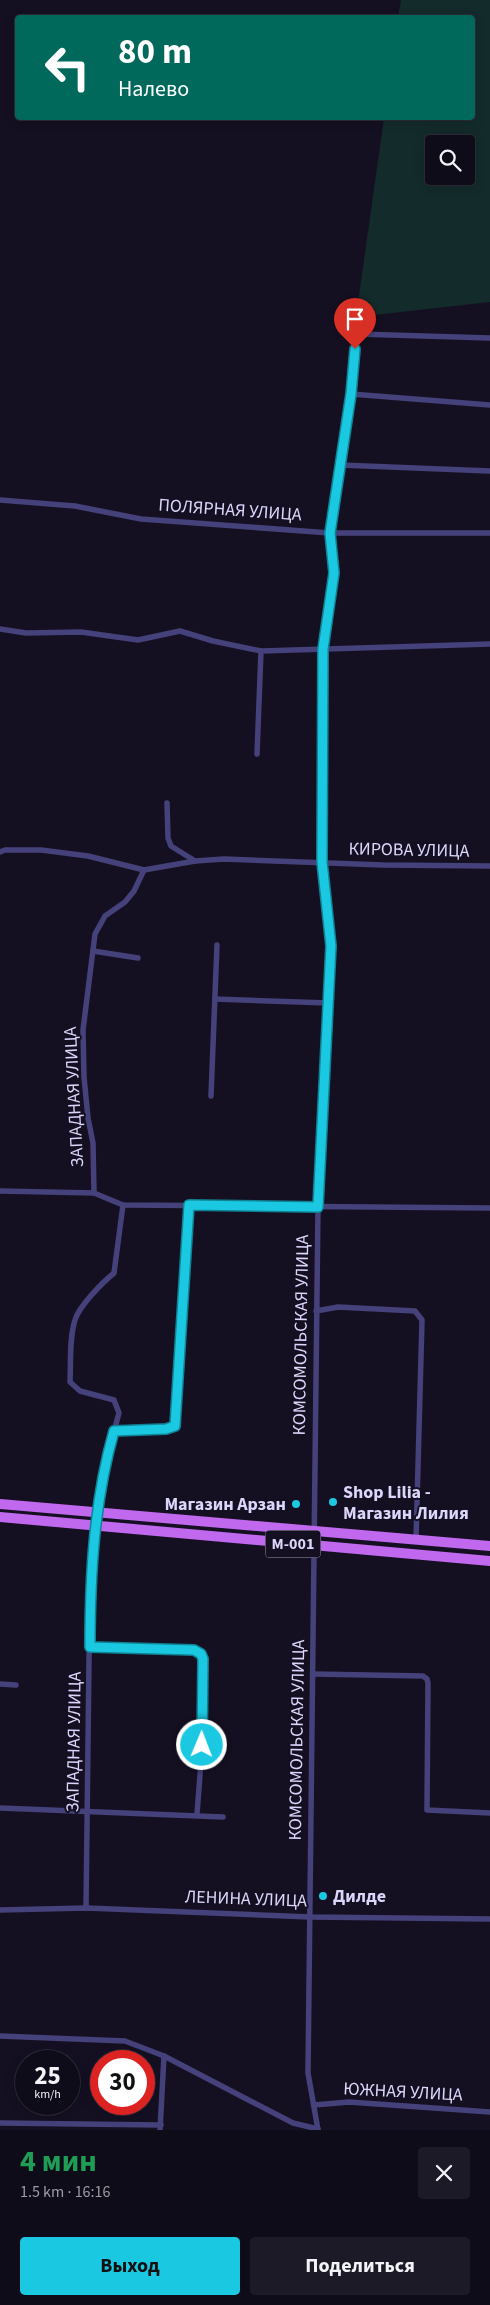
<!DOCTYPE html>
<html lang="ru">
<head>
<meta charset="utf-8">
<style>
	body { margin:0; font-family:"Source Sans 3",sans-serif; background:#1d1a27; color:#f1f3f6; height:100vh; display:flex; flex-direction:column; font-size:19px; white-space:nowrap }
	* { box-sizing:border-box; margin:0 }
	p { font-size:16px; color:#9b9ba2 }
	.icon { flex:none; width:28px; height:28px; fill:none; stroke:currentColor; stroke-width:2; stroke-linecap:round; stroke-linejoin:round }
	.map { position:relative; height:2130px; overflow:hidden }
	.side { display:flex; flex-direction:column; background:#0f0c1a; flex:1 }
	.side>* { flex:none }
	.top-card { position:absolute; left:15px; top:15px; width:460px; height:105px; border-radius:5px; box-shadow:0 2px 12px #0003,0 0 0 1px #2f2c39; background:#00695c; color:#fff; overflow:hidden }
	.controls { position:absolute; left:425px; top:135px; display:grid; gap:10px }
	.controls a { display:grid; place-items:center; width:50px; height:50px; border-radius:5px; background:#0f0c1a; box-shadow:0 2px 12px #0003,0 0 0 1px #2f2c39; font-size:25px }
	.speed { position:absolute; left:15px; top:2050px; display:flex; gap:10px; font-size:25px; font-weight:700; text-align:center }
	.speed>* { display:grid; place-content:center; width:65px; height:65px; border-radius:50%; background:#0f0c1a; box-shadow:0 2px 12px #0003,0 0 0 1px #2f2c39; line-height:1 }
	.speed small { font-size:12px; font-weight:400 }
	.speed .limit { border:8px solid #d22; background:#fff; color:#111 }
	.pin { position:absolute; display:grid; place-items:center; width:42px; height:42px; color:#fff; margin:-51px -21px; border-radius:50% 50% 50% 0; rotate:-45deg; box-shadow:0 0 5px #0007 }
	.pin .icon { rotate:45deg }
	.me { position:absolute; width:55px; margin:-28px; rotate:1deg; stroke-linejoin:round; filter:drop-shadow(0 0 4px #0008) }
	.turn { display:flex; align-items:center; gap:18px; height:105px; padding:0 20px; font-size:22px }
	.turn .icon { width:65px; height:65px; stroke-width:2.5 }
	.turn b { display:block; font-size:35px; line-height:42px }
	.round { display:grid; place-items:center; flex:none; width:52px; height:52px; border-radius:5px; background:#1d1a27 }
	.overview { display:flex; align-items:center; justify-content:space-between; height:85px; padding:0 20px }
	h1 { font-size:30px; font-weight:700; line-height:38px; color:#1e9e55 }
	.primary-button { display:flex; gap:10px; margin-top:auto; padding:10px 20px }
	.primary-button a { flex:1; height:58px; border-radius:5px; background:#1ac8e2; color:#111; font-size:20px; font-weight:700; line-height:58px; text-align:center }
	.primary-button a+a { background:#1d1a27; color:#f1f3f6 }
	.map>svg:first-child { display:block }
	.green { fill:#142b2b; fill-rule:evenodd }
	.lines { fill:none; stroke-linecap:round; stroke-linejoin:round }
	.minor { stroke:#45417b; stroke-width:5.5 }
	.primary { stroke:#c069ee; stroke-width:10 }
	.route-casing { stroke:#118293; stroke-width:12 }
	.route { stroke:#1ac8e2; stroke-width:9 }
	.poi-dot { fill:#1ac8e2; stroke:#141022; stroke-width:2 }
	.labels { text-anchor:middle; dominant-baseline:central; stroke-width:4; stroke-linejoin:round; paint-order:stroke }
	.shield { fill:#141022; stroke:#9f9bb9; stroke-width:1 }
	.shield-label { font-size:16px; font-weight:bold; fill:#dbd6fa }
	.street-label { font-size:18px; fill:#dbd6fa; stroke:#141022 }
	.poi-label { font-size:18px; font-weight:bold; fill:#dbd6fa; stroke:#141022; text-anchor:start }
</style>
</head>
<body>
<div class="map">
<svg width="490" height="2130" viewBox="0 0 490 2130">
	<rect width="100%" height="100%" fill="#141022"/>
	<path class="green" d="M401,0H490V302L356,317L384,118H472V18L398,17ZM434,144H466V176H434Z"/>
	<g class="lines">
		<g class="minor">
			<polyline points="351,394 490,405"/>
			<polyline points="340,465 490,471"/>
			<polyline points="0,500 75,506 141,519 330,533 490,533"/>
			<polyline points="0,629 26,633 81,632 138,640 180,631 213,641 261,651 490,644"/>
			<polyline points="257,754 261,651"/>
			<polyline points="167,803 168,838 171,846 195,861"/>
			<polyline points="0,852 5,850 41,850 88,856 144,870 195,861 224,859 383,865 490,866"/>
			<polyline points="93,951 138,958"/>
			<polyline points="215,999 328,1003"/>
			<polyline points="211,1096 217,945"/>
			<polyline points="0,1191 94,1193 123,1205 490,1208"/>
			<polyline points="94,1193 93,1143 88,1118 84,1077 83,1030 95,934 105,916 125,902 134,891 144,870"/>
			<polyline points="316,1311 338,1307 415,1311 422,1320 416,1540"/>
			<polyline points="114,1431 166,1429 175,1426 189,1205"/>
			<polyline points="90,1647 195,1650 201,1654 203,1659 201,1762 197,1814"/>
			<polyline points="313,1674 423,1676 427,1679 428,1683 427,1810 490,1813"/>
			<polyline points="0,1684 16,1685"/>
			<polyline points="0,1808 223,1817"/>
			<path d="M86,1908L90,1579L102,1488L111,1442L119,1413L114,1400L80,1391L70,1382C71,1362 69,1339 75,1320C79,1306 103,1282 114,1273L123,1205"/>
			<polyline points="0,1910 86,1908 310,1917 490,1919"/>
			<polyline points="0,2036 125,2041 164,2056 293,2123 318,2129"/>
			<polyline points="314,2105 349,2102 490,2112"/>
			<polyline points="0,2123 161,2125"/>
			<polyline points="160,2130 164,2056"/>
			<polyline points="318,2130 308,2073 318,1207 331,946 321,862 323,649 334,573 330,533 351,394 357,334 490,338"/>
		</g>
		<g class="primary">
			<polyline points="0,1504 490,1546"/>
			<polyline points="0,1517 490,1561"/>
		</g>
	</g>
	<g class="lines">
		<defs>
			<path id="route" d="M202,1745L203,1659L201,1654L194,1650L90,1647C90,1575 94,1501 114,1431L166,1429L175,1426L189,1205L318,1207L331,946L322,862L323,649L334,573L330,533L351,394L355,349"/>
		</defs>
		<use href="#route" class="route-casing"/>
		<use href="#route" class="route"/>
	</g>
	<g class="poi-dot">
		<circle cx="333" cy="1502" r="5"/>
		<circle cx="296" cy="1504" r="5"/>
		<circle cx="323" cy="1896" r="5"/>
	</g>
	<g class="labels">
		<rect class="shield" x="265.5" y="1530.5" width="55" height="27" rx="4"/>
		<g class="shield-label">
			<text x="293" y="1544">M-001</text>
		</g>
		<g class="street-label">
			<text transform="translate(230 510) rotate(4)">ПОЛЯРНАЯ УЛИЦА</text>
			<text transform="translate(409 850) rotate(1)">КИРОВА УЛИЦА</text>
			<text transform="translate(74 1097) rotate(-93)">ЗАПАДНАЯ УЛИЦА</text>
			<text transform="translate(301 1335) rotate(-89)">КОМСОМОЛЬСКАЯ УЛИЦА</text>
			<text transform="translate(297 1740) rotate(-89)">КОМСОМОЛЬСКАЯ УЛИЦА</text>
			<text transform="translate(74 1742) rotate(-89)">ЗАПАДНАЯ УЛИЦА</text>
			<text transform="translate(246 1899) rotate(2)">ЛЕНИНА УЛИЦА</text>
			<text transform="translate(403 2092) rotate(3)">ЮЖНАЯ УЛИЦА</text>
		</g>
		<g class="poi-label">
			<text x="343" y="1492">Shop Lilia -<tspan x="343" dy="21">Магазин Лилия</tspan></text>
			<text x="286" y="1504" text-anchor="end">Магазин Арзан</text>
			<text x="333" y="1896">Дилде</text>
		</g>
	</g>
</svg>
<div class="controls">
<a><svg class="icon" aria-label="search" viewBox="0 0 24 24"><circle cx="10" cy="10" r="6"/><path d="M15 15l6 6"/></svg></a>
</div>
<div class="speed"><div>25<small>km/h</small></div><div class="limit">30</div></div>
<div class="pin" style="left:355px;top:349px;background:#d93025"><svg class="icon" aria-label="arrive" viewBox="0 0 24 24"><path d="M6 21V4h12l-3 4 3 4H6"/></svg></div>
<svg class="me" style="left:202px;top:1745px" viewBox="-20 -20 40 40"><circle r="17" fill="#1ac8e2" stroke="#fff" stroke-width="3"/><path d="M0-11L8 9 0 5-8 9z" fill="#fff"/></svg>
<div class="top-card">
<div class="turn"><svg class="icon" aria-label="left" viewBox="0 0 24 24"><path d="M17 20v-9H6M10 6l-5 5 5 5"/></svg><div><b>80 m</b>Налево</div></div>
</div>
</div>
<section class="side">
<div class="overview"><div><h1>4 мин</h1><p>1.5 km · 16:16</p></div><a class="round"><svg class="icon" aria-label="close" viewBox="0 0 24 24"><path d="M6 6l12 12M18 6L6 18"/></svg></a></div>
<div class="primary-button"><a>Выход</a><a>Поделиться</a></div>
</section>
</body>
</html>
